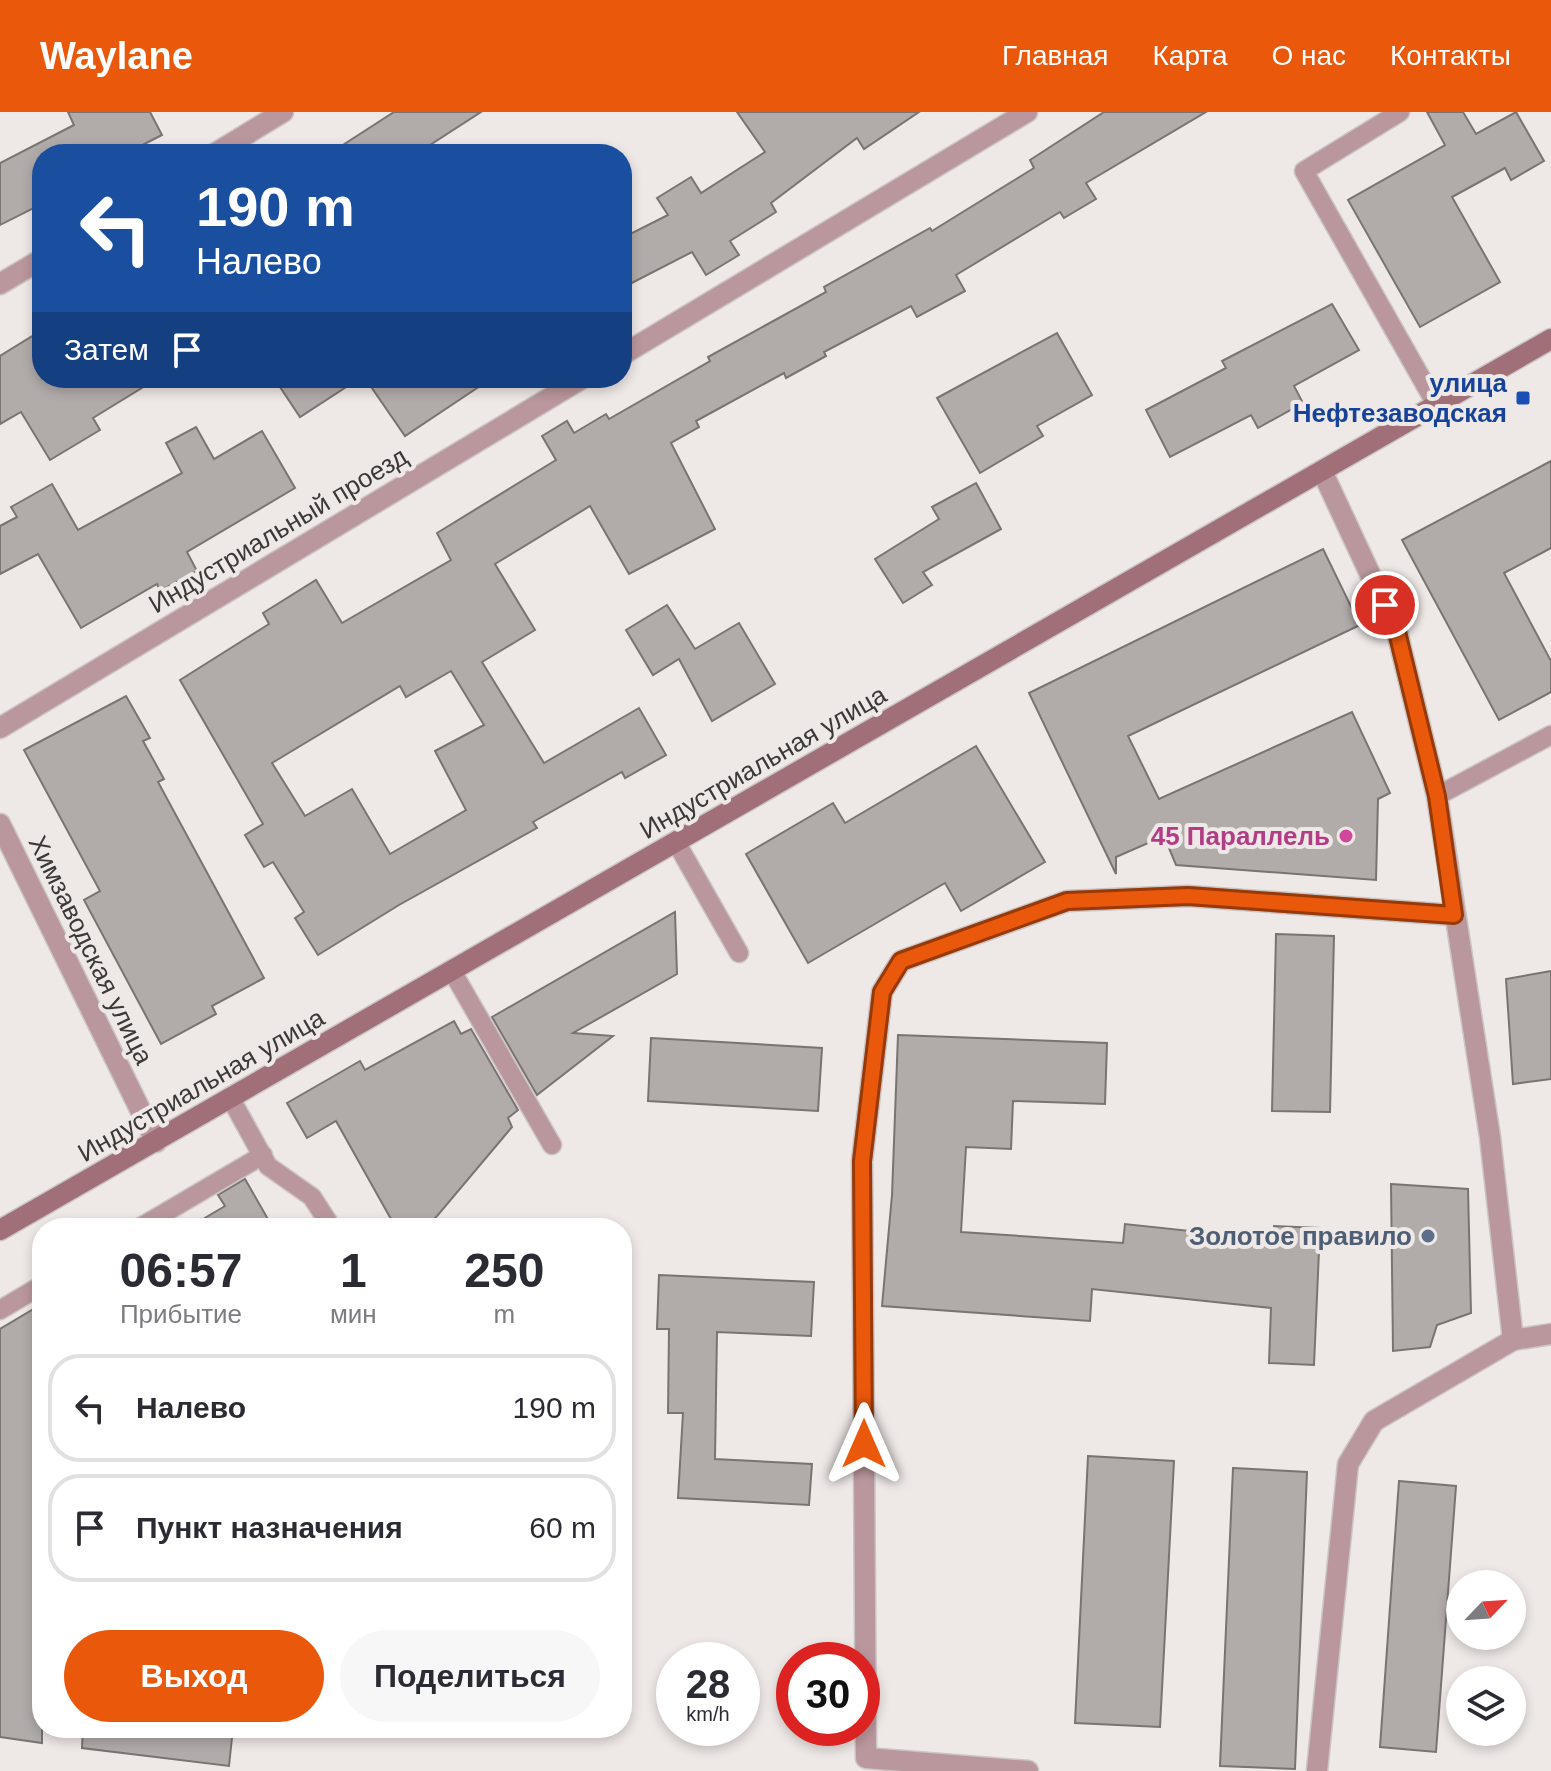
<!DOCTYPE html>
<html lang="ru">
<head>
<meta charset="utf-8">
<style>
	body { margin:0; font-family:Arial,sans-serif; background:#f7f7f7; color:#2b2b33; height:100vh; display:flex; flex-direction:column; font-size:30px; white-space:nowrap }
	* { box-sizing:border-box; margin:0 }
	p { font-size:26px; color:#7c7c81 }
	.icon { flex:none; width:44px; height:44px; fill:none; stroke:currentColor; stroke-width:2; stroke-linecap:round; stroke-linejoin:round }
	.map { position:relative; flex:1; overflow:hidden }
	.details { position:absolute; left:32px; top:1106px; width:600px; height:520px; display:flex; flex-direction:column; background:#fff; border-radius:32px; box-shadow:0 4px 12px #0003 }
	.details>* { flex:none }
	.top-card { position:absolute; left:32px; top:32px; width:600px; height:244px; border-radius:32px; box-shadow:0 4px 12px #0003; background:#1a4fa0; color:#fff; overflow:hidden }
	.needle { width:52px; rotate:65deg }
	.buttons { position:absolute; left:1446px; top:1458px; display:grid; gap:16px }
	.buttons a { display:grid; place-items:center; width:80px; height:80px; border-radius:50%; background:#fff; box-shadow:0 4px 12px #0003; font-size:40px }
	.speed { position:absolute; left:656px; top:1530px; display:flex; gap:16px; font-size:40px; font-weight:700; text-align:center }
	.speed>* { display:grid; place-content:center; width:104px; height:104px; border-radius:50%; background:#fff; box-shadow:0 4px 12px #0003; line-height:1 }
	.speed small { font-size:20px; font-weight:400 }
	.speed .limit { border:12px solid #d22; background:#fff; color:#111 }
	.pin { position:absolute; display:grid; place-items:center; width:68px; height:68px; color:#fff; margin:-34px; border:4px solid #fff; border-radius:50%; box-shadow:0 2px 8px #0007 }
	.me { position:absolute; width:88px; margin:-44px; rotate:0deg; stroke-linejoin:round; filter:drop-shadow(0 0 6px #0008) }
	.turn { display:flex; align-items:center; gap:28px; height:168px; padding:0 32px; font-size:36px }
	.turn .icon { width:104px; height:104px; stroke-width:2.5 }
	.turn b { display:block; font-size:56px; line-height:68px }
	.then { display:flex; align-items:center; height:76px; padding:0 32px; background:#0003; gap:16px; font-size:30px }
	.eta { display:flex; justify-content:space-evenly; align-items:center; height:136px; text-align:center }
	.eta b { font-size:48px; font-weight:800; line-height:56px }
	.button { display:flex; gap:16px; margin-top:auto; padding:16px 32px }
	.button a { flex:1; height:92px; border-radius:48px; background:#ea580c; color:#fff; font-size:32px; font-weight:800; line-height:92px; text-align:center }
	.button a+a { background:#f7f7f7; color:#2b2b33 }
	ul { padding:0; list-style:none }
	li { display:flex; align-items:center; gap:24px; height:108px; margin:0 16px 12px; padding:0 16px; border:4px solid #e1e1e2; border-radius:32px }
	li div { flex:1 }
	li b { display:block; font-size:30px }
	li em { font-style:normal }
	header { display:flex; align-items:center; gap:48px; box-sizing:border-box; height:112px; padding:0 40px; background:#ea580c; color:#fff }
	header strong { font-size:38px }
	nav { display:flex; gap:44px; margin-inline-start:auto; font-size:28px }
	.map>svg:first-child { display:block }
	.building { fill:#b1acaa; stroke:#797472; stroke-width:2; fill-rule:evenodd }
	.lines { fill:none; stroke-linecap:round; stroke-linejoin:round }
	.lane-casing { stroke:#cac5c3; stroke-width:21 }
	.street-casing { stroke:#cac5c3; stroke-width:23 }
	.secondary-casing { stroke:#cac5c3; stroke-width:23 }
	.lane { stroke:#ba979c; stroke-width:18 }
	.street { stroke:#ba979c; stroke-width:20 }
	.secondary { stroke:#a06f77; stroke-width:20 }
	.route-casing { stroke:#983908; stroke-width:20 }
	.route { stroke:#ea580c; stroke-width:14 }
	.transit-dot { fill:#1a4fb4; stroke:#eee8e6; stroke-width:3 }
	.hotel-dot { fill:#d1479c; stroke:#eee8e6; stroke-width:3 }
	.service-dot { fill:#5c6f8a; stroke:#eee8e6; stroke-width:3 }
	.labels { text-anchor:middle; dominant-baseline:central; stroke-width:8; stroke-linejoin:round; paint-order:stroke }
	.transit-label { font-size:26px; font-weight:bold; fill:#164399; stroke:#eee8e6; text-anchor:end }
	.street-label { font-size:26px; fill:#3b3938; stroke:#eee8e6 }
	.hotel-label { font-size:26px; font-weight:bold; fill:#b23c85; stroke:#eee8e6; text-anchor:end }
	.service-label { font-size:26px; font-weight:bold; fill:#4e5e75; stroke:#eee8e6; text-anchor:end }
</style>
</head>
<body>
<header>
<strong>Waylane</strong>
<nav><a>Главная</a><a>Карта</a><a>О нас</a><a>Контакты</a></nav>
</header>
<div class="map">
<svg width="1551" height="1659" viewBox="0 0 1551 1659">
	<rect width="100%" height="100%" fill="#eee8e6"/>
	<g class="building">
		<polygon points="68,0 150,0 162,23 125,42 42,42 42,92 0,113 0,51 74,13"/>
		<polygon points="394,0 481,0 416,42 329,42"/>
		<polygon points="737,0 919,0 864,37 857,26 771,91 776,100 730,129 739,143 706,163 692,140 622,176 622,126 668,103 657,86 691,65 701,81 765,40"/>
		<path d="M1104,0H1206L1086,71L1096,87L1064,106L1060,100L956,163L965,179L917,205L911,194L824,240L826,244L786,266L784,261L696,309L699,315L671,331L715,417L629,462L590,394L495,452L535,518L482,550L544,651L639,596L666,643L625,666L622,660L533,710L537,716L399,793L318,843L295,806L304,800L273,750L264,755L245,723L263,712L180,568L269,512L263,501L316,468L342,511L451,448L437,421L556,348L542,324L567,309L574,321L606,302L609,307L710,249L708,245L826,180L824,175L930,116L932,119L1034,56L1030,48ZM451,559L484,613L435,639L466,698L390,742L352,677L305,704L272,651L400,574L406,585Z"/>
		<polygon points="1427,0 1463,0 1476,22 1516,0 1544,49 1511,68 1505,56 1452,85 1500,170 1420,215 1348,88 1445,33"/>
		<polygon points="1332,192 1359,238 1294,274 1303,291 1258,316 1251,303 1170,345 1146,298 1226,256 1222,249"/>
		<polygon points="42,218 42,266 158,266 93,306 100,318 50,348 21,300 0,312 0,244"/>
		<polygon points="1057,221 1092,283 1037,314 1043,324 980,361 937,286"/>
		<polygon points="274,266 360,266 300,305"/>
		<polygon points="365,266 492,266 405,324"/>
		<polygon points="196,315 214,347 262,319 295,376 187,440 197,459 160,479 157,472 81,516 38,442 0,462 0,414 17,405 11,395 52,372 78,418 182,361 166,331"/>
		<polygon points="1551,349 1551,436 1504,461 1551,549 1551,580 1499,608 1402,428"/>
		<polygon points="976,371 1001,417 923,460 932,473 903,491 875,447 939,407 932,395"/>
		<polygon points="1323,437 1360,513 1128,624 1159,687 1352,600 1390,681 1378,687 1376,768 1176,753 1164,724 1116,745 1116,762 1029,581"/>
		<polygon points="667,493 695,537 739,511 775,572 712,609 679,547 653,563 626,518"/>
		<polygon points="126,584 150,626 143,629 164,667 158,670 264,866 212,894 216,902 161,932 84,788 100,779 24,638"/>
		<polygon points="976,634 1045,750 961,799 945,771 808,851 746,742 833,691 845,711"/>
		<polygon points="675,800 677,862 573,921 613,924 537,983 492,905"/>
		<polygon points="1276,822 1334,824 1330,1000 1272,999"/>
		<polygon points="1551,859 1551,967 1513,972 1506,867"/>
		<polygon points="454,909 461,922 471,917 518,998 508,1006 512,1015 427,1116 396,1116 336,1009 307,1026 287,991 360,949 365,958"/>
		<polygon points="898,923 1107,931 1105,992 1013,989 1011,1037 966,1035 961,1120 1123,1131 1125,1112 1274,1128 1274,1114 1320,1116 1314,1253 1269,1251 1271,1196 1092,1177 1090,1209 882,1194 892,1083"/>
		<polygon points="651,926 822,936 818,999 648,989"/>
		<polygon points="245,1067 273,1116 188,1116 225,1094 218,1083"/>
		<polygon points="1391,1072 1468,1077 1471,1201 1437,1213 1430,1235 1393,1239"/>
		<polygon points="659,1163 814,1170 811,1224 717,1220 715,1347 812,1352 809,1393 678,1386 683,1301 668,1301 669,1217 657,1217"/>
		<polygon points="42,1192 42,1631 0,1625 0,1217"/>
		<polygon points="1088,1344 1174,1349 1160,1615 1075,1611"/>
		<polygon points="1233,1356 1307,1360 1295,1657 1220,1654"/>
		<polygon points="1399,1369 1456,1374 1436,1640 1380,1635"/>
		<polygon points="83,1616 233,1616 229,1654 82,1636"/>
	</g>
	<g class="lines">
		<defs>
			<g id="lane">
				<polyline points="1400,0 1304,59 1436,292"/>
				<polyline points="1437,684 1551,623"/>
				<polyline points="676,730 739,841"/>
				<polyline points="452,859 552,1033"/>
				<polyline points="231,987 268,1054 312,1085 332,1116"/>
				<polyline points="139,1116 263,1043"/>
				<polyline points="0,1198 42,1173"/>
			</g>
			<g id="street">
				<polyline points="214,42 283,0"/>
				<polyline points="0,172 42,147"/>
				<polyline points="622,243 1027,0"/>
				<polyline points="1322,359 1397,520 1437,684 1490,1025 1513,1228"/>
				<polyline points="0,616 583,266"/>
				<polyline points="0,712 156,1030"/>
				<polyline points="1028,1659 866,1646 862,1049 882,880 901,849 1067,789 1188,784 1454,803"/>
				<polyline points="1317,1659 1348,1352 1374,1309 1513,1228 1551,1222"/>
			</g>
			<polyline id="secondary" points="0,1118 1551,227"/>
		</defs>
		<use href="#lane" class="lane-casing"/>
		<use href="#street" class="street-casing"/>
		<use href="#secondary" class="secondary-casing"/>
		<use href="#lane" class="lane"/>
		<use href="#street" class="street"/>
		<use href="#secondary" class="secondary"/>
	</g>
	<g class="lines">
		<defs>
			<polyline id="route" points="864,1332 862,1049 882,880 901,849 1067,789 1188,784 1454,803 1437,684 1397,520 1385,493"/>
		</defs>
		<use href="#route" class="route-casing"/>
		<use href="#route" class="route"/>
	</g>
	<rect class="transit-dot" x="1515" y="278" width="16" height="16" rx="4"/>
	<circle class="hotel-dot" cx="1346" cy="724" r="8"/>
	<circle class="service-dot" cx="1428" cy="1124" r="8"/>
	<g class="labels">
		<g class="transit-label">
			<text x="1507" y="271">улица<tspan x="1507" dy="30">Нефтезаводская</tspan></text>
		</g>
		<g class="street-label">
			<text transform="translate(278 418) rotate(-31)">Индустриальный проезд</text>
			<text transform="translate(763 650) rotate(-30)">Индустриальная улица</text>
			<text transform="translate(91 838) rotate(64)">Химзаводская улица</text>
			<text transform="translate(201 973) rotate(-30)">Индустриальная улица</text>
		</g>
		<g class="hotel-label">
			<text x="1330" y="724">45 Параллель</text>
		</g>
		<g class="service-label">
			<text x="1412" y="1124">Золотое правило</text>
		</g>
	</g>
</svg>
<div class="buttons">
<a><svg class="needle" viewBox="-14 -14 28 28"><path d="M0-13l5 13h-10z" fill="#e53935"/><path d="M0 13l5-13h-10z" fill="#7c7c81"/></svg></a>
<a><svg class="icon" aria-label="layers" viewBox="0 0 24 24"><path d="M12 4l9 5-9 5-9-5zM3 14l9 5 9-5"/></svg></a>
</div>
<div class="speed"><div>28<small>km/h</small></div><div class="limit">30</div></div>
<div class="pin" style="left:1385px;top:493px;background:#d93025"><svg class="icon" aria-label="arrive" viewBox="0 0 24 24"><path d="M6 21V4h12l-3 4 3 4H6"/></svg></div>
<svg class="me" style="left:864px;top:1332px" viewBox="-20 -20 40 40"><path d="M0-17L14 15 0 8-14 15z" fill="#ea580c" stroke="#fff" stroke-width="4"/></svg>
<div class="top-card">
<div class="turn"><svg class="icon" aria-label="left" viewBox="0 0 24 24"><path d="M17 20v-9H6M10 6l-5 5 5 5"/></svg><div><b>190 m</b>Налево</div></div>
<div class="then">Затем<svg class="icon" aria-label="arrive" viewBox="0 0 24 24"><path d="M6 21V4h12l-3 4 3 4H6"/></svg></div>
</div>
<section class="details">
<div class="eta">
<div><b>06:57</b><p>Прибытие</p></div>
<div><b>1</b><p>мин</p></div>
<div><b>250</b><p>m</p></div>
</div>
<ul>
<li><svg class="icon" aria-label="left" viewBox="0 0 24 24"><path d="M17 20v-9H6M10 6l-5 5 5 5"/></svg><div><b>Налево</b></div><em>190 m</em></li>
<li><svg class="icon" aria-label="arrive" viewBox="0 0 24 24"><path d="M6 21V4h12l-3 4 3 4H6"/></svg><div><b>Пункт назначения</b></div><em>60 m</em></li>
</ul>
<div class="button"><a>Выход</a><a>Поделиться</a></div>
</section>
</div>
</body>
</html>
